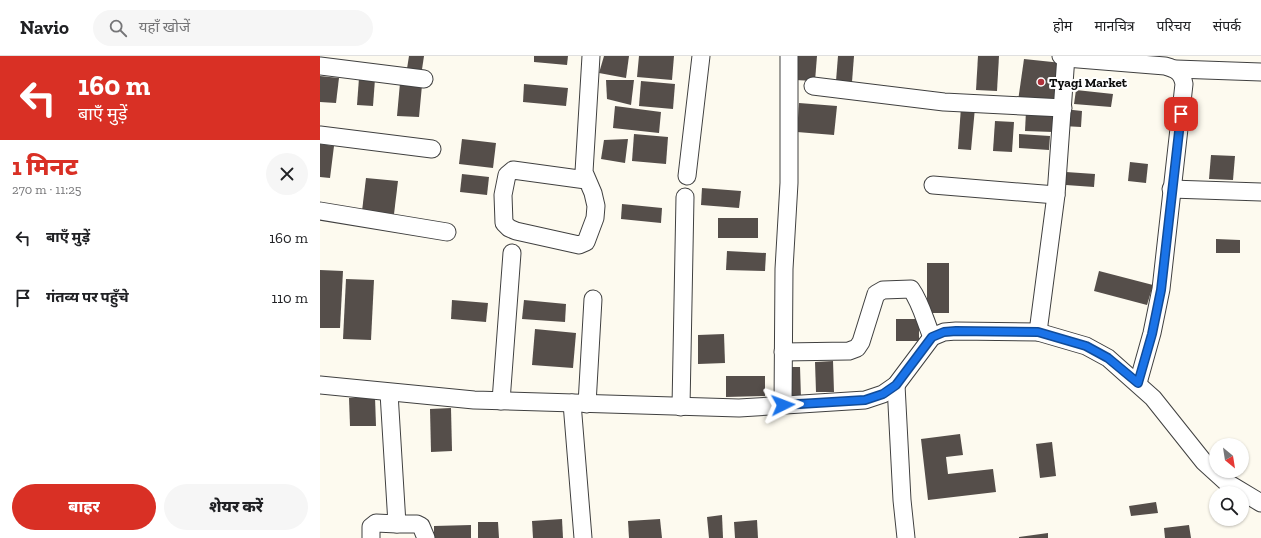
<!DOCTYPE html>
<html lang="hi">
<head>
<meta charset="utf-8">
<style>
	body { margin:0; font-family:"Zilla Slab","Noto Sans Devanagari",serif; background:#f6f6f6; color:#202124; height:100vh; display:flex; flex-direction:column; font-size:15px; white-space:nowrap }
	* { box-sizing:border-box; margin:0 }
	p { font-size:13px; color:#757577 }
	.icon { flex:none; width:22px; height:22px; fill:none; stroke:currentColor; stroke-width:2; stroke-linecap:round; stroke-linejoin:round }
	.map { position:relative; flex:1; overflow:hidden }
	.sheet { display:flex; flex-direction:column; background:#fff; width:320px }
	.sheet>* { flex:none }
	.guide { background:#d93025; color:#fff; overflow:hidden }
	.needle { width:26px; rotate:150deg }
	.tools { position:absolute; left:889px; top:382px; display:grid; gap:8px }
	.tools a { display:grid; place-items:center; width:40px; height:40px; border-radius:50%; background:#fff; box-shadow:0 1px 3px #0004; font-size:20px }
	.pin { position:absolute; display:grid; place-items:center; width:34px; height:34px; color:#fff; margin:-17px; border-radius:8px; box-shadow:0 2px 6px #0006 }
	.me { position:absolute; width:44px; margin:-22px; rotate:87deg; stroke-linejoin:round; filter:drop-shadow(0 0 3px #0008) }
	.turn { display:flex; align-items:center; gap:14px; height:84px; padding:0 12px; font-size:18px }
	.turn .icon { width:52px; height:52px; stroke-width:2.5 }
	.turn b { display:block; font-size:28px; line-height:34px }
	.round { display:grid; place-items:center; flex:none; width:42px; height:42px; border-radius:21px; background:#f6f6f6 }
	.summary { display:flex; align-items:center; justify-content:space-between; height:68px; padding:0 12px }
	h1 { font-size:24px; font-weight:800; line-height:30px; color:#d93025 }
	.action { display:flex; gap:8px; margin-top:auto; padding:8px 12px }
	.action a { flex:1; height:46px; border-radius:24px; background:#d93025; color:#fff; font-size:16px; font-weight:800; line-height:46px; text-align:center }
	.action a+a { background:#f6f6f6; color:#202124 }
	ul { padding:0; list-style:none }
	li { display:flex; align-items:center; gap:12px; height:60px; padding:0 12px }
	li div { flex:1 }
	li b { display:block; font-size:15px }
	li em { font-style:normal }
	header { display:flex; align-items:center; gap:24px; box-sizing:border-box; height:56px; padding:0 20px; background:#fff; border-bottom:1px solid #e0e0e0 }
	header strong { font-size:19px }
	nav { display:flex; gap:22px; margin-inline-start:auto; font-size:14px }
	.search { width:280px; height:36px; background:#f6f6f6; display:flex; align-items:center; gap:10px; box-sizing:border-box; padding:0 14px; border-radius:22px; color:#757577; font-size:15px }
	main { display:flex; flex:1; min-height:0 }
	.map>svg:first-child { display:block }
	.building { fill:#554e4a }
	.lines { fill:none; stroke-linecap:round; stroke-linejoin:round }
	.street-casing { stroke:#404040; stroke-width:19 }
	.street { stroke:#fff; stroke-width:17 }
	.route-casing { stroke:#114b97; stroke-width:10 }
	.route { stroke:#1a73e8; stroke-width:7 }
	.poi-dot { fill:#b0323b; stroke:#fff; stroke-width:1.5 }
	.labels { text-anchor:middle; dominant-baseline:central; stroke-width:4; stroke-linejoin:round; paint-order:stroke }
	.poi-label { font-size:13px; font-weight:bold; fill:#0d0d0d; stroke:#fff; text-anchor:start }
</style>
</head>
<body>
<header>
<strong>Navio</strong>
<div class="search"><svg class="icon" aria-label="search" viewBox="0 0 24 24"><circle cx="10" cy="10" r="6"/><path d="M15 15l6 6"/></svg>यहाँ खोजें</div>
<nav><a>होम</a><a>मानचित्र</a><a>परिचय</a><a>संपर्क</a></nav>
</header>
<main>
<section class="sheet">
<div class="guide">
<div class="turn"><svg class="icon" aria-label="left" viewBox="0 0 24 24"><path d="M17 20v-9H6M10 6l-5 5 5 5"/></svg><div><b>160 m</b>बाएँ मुड़ें</div></div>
</div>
<div class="summary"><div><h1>1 मिनट</h1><p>270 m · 11:25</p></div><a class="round"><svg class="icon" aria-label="close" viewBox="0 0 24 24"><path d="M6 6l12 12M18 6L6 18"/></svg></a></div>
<ul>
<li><svg class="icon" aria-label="left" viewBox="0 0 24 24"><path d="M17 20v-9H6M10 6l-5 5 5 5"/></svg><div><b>बाएँ मुड़ें</b></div><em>160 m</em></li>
<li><svg class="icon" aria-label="arrive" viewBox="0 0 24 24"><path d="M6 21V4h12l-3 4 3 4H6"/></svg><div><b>गंतव्य पर पहुँचे</b></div><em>110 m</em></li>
</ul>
<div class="action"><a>बाहर</a><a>शेयर करें</a></div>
</section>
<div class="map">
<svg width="941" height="482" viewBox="0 0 941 482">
	<rect width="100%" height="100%" fill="#fdfaef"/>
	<g class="building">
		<polygon points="89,0 104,0 101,20 86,19"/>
		<polygon points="214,0 248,0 247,9 214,6"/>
		<polygon points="284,0 309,0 306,22 279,17"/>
		<polygon points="319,0 354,0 352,24 317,21"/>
		<polygon points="478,0 497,0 495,25 475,24"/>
		<polygon points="518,0 534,0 532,26 516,25"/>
		<polygon points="658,0 679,0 677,35 656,34"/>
		<polygon points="704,3 742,7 738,49 698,45"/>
		<polygon points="0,20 19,22 16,47 0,46"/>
		<polygon points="39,22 55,23 53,50 37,49"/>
		<polygon points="286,24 314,24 311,49 287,43"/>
		<polygon points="321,25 355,28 353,53 319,50"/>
		<polygon points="80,27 102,29 99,61 77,60"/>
		<polygon points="204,28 248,32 246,50 203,46"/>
		<polygon points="756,34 793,38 791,51 754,48"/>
		<polygon points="479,47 517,50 514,79 477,76"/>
		<polygon points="295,50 341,56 339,77 293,72"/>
		<polygon points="641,51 655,52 651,94 638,93"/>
		<polygon points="744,53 762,55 761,71 743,70"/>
		<polygon points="706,55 734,56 733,76 705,75"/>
		<polygon points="675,65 694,66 692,96 673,95"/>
		<polygon points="314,78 348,81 346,108 312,105"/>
		<polygon points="699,78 730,80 729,94 699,92"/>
		<polygon points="142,83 176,87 173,112 139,108"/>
		<polygon points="308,83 305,107 281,103 284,84"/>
		<polygon points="0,88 14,90 10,122 0,121"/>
		<polygon points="891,99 915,100 913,124 889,123"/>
		<polygon points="810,106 828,108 826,127 808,125"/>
		<polygon points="746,116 775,118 774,131 746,129"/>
		<polygon points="142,118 169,121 167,139 140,136"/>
		<polygon points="46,122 78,125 74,158 42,155"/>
		<polygon points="382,132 421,135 419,152 381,149"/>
		<polygon points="302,148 342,152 341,167 301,163"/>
		<rect x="398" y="162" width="40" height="20"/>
		<polygon points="896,183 920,184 920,197 896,197"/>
		<polygon points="407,195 446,197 445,215 406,214"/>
		<rect x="607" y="207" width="22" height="50"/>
		<polygon points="0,214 23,215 20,272 0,272"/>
		<polygon points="779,215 833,229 827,249 774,235"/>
		<polygon points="26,223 54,224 51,284 23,283"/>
		<polygon points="132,244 168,247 166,266 131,263"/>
		<polygon points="204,244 246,248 245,266 202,263"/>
		<rect x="576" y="263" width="23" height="22"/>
		<polygon points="215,273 256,277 253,312 212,309"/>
		<polygon points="404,278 405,307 378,308 378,279"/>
		<polygon points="513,305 514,336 496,336 495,306"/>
		<polygon points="467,311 480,311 481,342 467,343"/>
		<polygon points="406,320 445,320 445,340 406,341"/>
		<polygon points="55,341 56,370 30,370 29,342"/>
		<polygon points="131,352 132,395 111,396 110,353"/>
		<polygon points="640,378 643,399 626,401 628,418 673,413 676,436 608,444 601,383"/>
		<polygon points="732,386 736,420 720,422 716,388"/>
		<polygon points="836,446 838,457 811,460 809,450"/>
		<polygon points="402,459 403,482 389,482 387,461"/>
		<polygon points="242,463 243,482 213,482 212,465"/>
		<polygon points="340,463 342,482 309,482 308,465"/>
		<polygon points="437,464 438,482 415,482 414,466"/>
		<polygon points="158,466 178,466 179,482 158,482"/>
		<polygon points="151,469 151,482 114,482 114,470"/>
		<polygon points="869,469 871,482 845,482 844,472"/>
		<polygon points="728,477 728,482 699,482 699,481"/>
	</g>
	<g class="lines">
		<defs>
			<g id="street">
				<path d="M741,0L746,2L845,10C856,13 862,16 864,28L841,233L832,277L818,327"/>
				<polyline points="0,10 104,23"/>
				<polyline points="856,13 941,16"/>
				<polyline points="493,30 624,46 743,52"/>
				<polyline points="0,79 112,93"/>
				<polyline points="367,120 381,0"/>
				<polyline points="266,124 193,114 187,119 183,139 184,167 189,172 196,175 259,189 266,186 275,162 276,150 273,137 264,116 271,0"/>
				<polyline points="613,129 736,139"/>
				<polyline points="851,133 941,136"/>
				<polyline points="0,155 127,176"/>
				<polyline points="718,276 736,139 746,0"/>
				<path d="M463,296L529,295L537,292L541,286L556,238L563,234L591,233C601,247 605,265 612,281"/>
				<polyline points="0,329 154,344 419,352 545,344 563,338 576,329 612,281 624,276 636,275 718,276 766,290 788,302 833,342 884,406 906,426 941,447"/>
				<polyline points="576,329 582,444 586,482"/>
				<polyline points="69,337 77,468 97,468 101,470 106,482"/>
				<polyline points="181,345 192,197"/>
				<polyline points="252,347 263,482"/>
				<polyline points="267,348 273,243"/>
				<polyline points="463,349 464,213 469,127 469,0"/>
				<polyline points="361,351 365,141"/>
				<polyline points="51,482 51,471 56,467 77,468"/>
			</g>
		</defs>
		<use href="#street" class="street-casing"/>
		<use href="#street" class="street"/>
	</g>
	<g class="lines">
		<defs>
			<polyline id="route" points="463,349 545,344 563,338 576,329 612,281 624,276 636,275 718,276 766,290 788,302 818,327 832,278 841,234 861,58"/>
		</defs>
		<use href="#route" class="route-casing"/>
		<use href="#route" class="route"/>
	</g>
	<circle class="poi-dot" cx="721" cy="26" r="4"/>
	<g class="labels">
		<g class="poi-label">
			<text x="729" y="26">Tyagi Market</text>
		</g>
	</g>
</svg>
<div class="tools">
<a><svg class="needle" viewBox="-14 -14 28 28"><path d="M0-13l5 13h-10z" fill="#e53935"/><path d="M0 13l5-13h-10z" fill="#757577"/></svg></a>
<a><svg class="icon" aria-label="search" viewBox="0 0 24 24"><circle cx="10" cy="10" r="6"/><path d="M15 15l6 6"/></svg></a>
</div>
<div class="pin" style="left:861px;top:58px;background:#d93025"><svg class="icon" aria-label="arrive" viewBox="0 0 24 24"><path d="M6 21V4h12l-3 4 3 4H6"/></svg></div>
<svg class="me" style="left:463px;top:349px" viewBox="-20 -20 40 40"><path d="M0-17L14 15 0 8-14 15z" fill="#1a73e8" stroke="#fff" stroke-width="4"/></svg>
</div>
</main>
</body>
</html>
